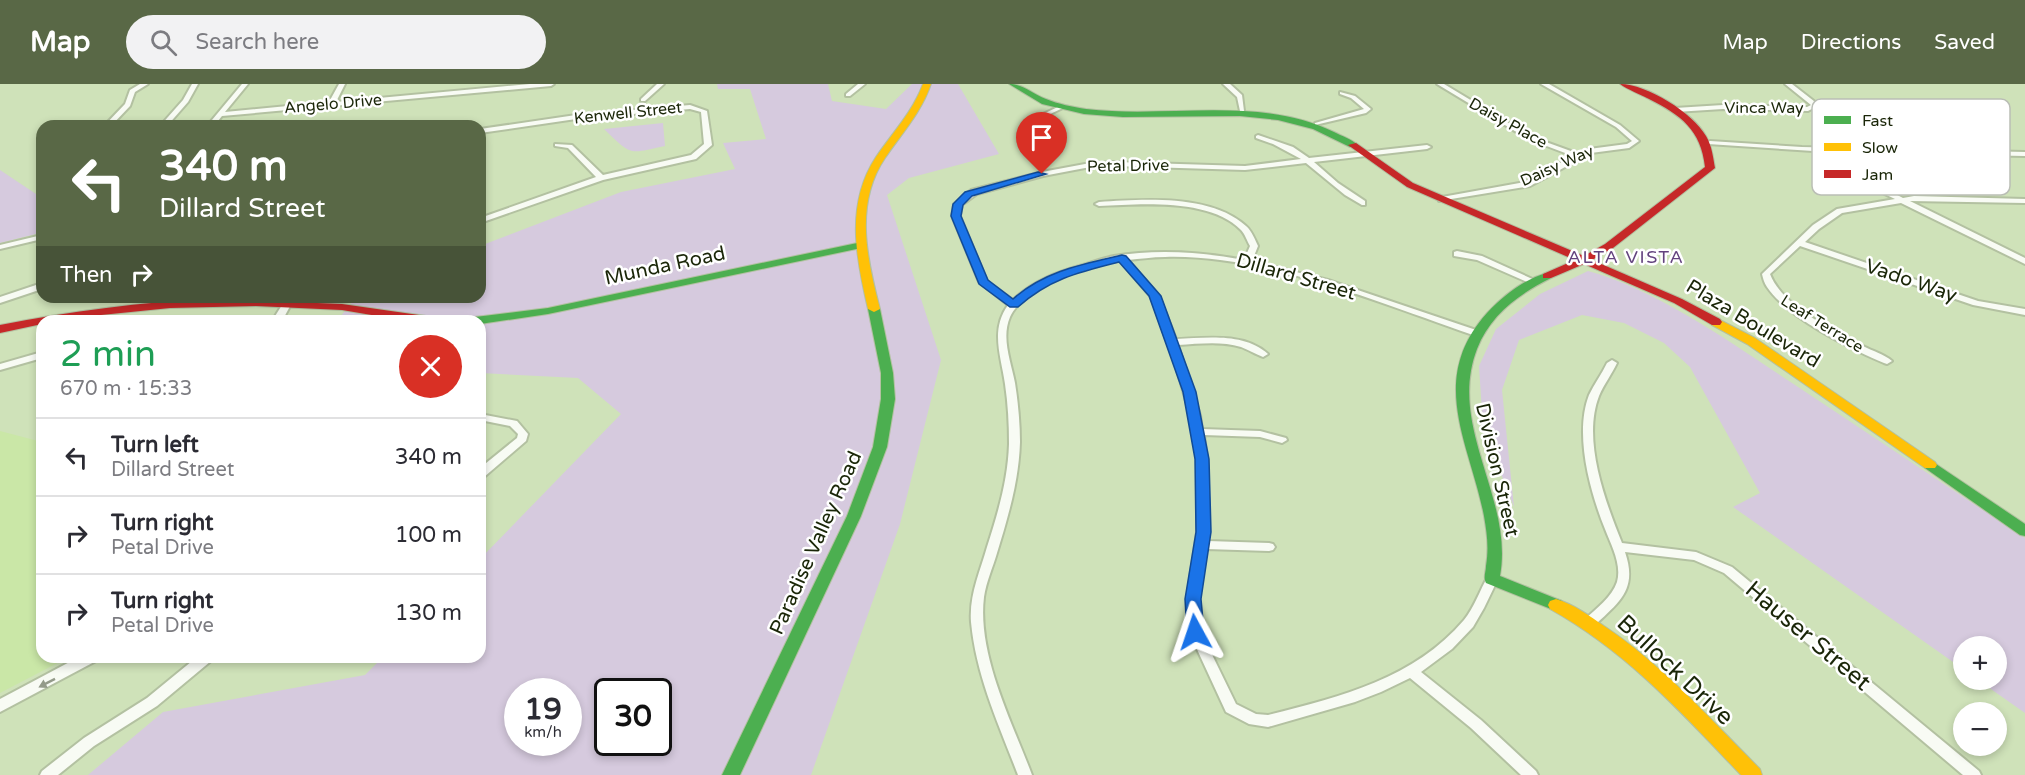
<!DOCTYPE html>
<html lang="en">
<head>
<meta charset="utf-8">
<style>
	body { margin:0; font-family:"Varela Round",sans-serif; background:#f2f2f3; color:#2b2b33; height:100vh; display:flex; flex-direction:column; font-size:22px; white-space:nowrap }
	* { box-sizing:border-box; margin:0 }
	p { font-size:20px; color:#7c7c81 }
	.icon { flex:none; width:33px; height:33px; fill:none; stroke:currentColor; stroke-width:2; stroke-linecap:round; stroke-linejoin:round }
	.map { position:relative; flex:1; overflow:hidden }
	.sheet { position:absolute; left:36px; top:231px; width:450px; height:348px; display:flex; flex-direction:column; background:#fff; border-radius:18px; box-shadow:0 3px 9px #0003 }
	.sheet>* { flex:none }
	.guide { position:absolute; left:36px; top:36px; width:450px; height:183px; border-radius:18px; box-shadow:0 3px 9px #0003; background:#596846; color:#fff; overflow:hidden }
	.controls { position:absolute; left:1953px; top:552px; display:grid; gap:12px }
	.controls a { display:grid; place-items:center; width:54px; height:54px; border-radius:50%; background:#fff; box-shadow:0 3px 9px #0003; font-size:30px }
	.speed { position:absolute; left:504px; top:594px; display:flex; gap:12px; font-size:30px; font-weight:700; text-align:center }
	.speed>* { display:grid; place-content:center; width:78px; height:78px; border-radius:50%; background:#fff; box-shadow:0 3px 9px #0003; line-height:1 }
	.speed small { font-size:15px; font-weight:400 }
	.speed .limit { border:3px solid #111; border-radius:9px; background:#fff; color:#111 }
	.pin { position:absolute; display:grid; place-items:center; width:51px; height:51px; color:#fff; margin:-62px -26px; border-radius:50% 50% 50% 0; rotate:-45deg; box-shadow:0 0 6px #0007 }
	.pin .icon { rotate:45deg }
	.me { position:absolute; width:66px; margin:-33px; rotate:355deg; stroke-linejoin:round; filter:drop-shadow(0 0 4px #0008) }
	.turn { display:flex; align-items:center; gap:21px; height:126px; padding:0 24px; font-size:27px }
	.turn .icon { width:78px; height:78px; stroke-width:2.5 }
	.turn b { display:block; font-size:42px; line-height:51px }
	.then { display:flex; align-items:center; height:57px; padding:0 24px; background:#0003; gap:12px; font-size:22px }
	.round { display:grid; place-items:center; flex:none; width:63px; height:63px; border-radius:32px; background:#f2f2f3 }
	.overview { display:flex; align-items:center; justify-content:space-between; height:102px; padding:0 24px }
	h1 { font-size:36px; font-weight:600; line-height:45px; color:#1e9e55 }
	ul { padding:0; list-style:none }
	li { display:flex; align-items:center; gap:18px; height:78px; padding:0 24px; border-top:2px solid #e1e1e2 }
	li div { flex:1 }
	li b { display:block; font-size:22px }
	li em { font-style:normal }
	header { display:flex; align-items:center; gap:36px; box-sizing:border-box; height:84px; padding:0 30px; background:#596846; color:#fff }
	header strong { font-size:28px }
	nav { display:flex; gap:33px; margin-inline-start:auto; font-size:21px }
	.search { width:420px; height:54px; background:#f2f2f3; display:flex; align-items:center; gap:15px; box-sizing:border-box; padding:0 21px; border-radius:33px; color:#7c7c81; font-size:22px }
	.map>svg:first-child { display:block }
	.built { fill:#cae7a7 }
	.green { fill:#d6cade; fill-rule:evenodd }
	.lines { fill:none; stroke-linecap:round; stroke-linejoin:round }
	.street-casing { stroke:#b3c1a1; stroke-width:4 }
	.fast-casing { stroke:#b3c1a1; stroke-width:2 }
	.slow-casing { stroke:#b3c1a1; stroke-width:2 }
	.jam-casing { stroke:#b3c1a1; stroke-width:2 }
	.street { fill:#f8fbf4; fill-rule:evenodd }
	.fast { fill:#4caf50; fill-rule:evenodd }
	.slow { fill:#ffc107; fill-rule:evenodd }
	.jam { fill:#c62828; fill-rule:evenodd }
	.oneway { fill:#949b8a }
	.route { fill:#1a73e8; stroke:#114b97; stroke-width:1.5 }
	.labels { text-anchor:middle; dominant-baseline:central; stroke-width:5; stroke-linejoin:round; paint-order:stroke }
	.far-street-label { font-size:16px; fill:#1a2608; stroke:#fff }
	.far-neighbourhood-label { font-size:18px; letter-spacing:1.5px; fill:#63437e; stroke:#fff }
	.street-label { font-size:20px; fill:#1a2608; stroke:#fff }
	.near-street-label { font-size:24px; fill:#1a2608; stroke:#fff }
	.key { fill:#fff; stroke:#babeb5; stroke-width:1.5 }
	.key-label { font-size:16px; fill:#1a2608 }
</style>
</head>
<body>
<header>
<strong>Map</strong>
<div class="search"><svg class="icon" aria-label="search" viewBox="0 0 24 24"><circle cx="10" cy="10" r="6"/><path d="M15 15l6 6"/></svg>Search here</div>
<nav><a>Map</a><a>Directions</a><a>Saved</a></nav>
</header>
<div class="map">
<svg width="2025" height="691" viewBox="0 0 2025 691">
	<rect width="100%" height="100%" fill="#cfe2b9"/>
	<polygon class="built" points="0,347 42,358 42,573 69,573 0,609"/>
	<g class="green">
		<path d="M717,0H828L832,17L886,25L912,0H958L999,70L909,94L887,111L941,276L900,440L811,691H88L163,628L365,591L383,573H480V475L621,330L578,294L480,289V237H337L352,218L311,216L306,213H480V162L621,108L735,85L723,59L766,55L750,5H718ZM518,608H568V658H518ZM608,608H658V658H608Z"/>
		<path d="M663,39L665,62C628,70 632,72 604,45Z"/>
		<polygon points="0,86 42,114 40,149 0,159"/>
		<path d="M1588,187C1656,205 1733,260 1792,299C1870,351 1947,402 2025,454V629L1978,596H1996V562H1964L1963,585L1733,423L1760,409L1690,283L1664,259L1624,239L1582,231L1519,256L1502,306L1514,423L1483,344L1479,282L1496,245L1540,210Z"/>
	</g>
	<g class="lines">
		<defs>
			<g id="street">
				<polygon points="140,0 148,0 135,8 130,22 111,42 104,42 125,20 130,6"/>
				<polygon points="192,0 198,0 188,18 167,42 160,42 183,16"/>
				<polygon points="242,0 248,0 225,28 329,18 339,0 345,0 336,18 530,0 554,0 551,2 222,32 214,42 207,42"/>
				<polygon points="657,0 664,0 645,17 641,17 641,15"/>
				<polygon points="858,0 865,0 850,12 846,12 846,10"/>
				<polygon points="1223,0 1230,0 1242,11 1244,27 1240,27 1237,13"/>
				<polygon points="1437,0 1444,0 1532,53 1579,70 1589,65 1627,60 1632,57 1616,43 1541,0 1549,0 1620,41 1639,57 1629,64 1591,69 1530,102 1439,117 1438,115 1442,113 1525,98 1573,72 1528,55"/>
				<polygon points="1785,0 1792,0 1819,21 1808,27 1723,25 1675,28 1672,26 1675,24 1723,21 1807,23 1811,21"/>
				<polygon points="1340,8 1355,12 1371,25 1366,29 1315,41 1315,39 1364,25 1351,14 1340,10"/>
				<polygon points="690,21 707,27 712,61 696,75 603,96 480,139 480,134 596,93 568,64 555,62 555,60 572,61 603,91 691,71 704,60 701,28 690,25 576,35 480,49 480,45 576,31"/>
				<polygon points="1060,22 1065,23 1031,39 1026,38"/>
				<path d="M1258,51L1293,63L1309,74L1427,61L1431,63L1427,65L1314,78L1338,99L1365,117V121H1362L1345,111L1306,79L1245,86L1114,82L1085,84L1043,92L977,110L962,121L960,132L987,197L1013,216C1033,197 1057,188 1083,181C1093,178 1104,174 1114,172C1157,165 1202,168 1244,176L1250,162C1247,157 1245,150 1241,146C1210,114 1140,120 1099,122L1095,120L1099,118C1143,115 1211,110 1246,142C1252,147 1255,156 1258,162L1252,177L1328,196L1479,247L1481,249L1479,251H1473C1380,219 1264,170 1165,173C1152,173 1140,175 1128,176L1159,212L1176,255C1205,254 1244,248 1268,270L1263,273C1255,270 1249,266 1241,263C1221,257 1199,260 1178,261L1200,331L1202,345L1260,347L1286,354L1287,356L1282,359L1260,353L1204,351L1207,375L1208,457L1269,459L1273,460L1275,463L1273,466L1269,467L1206,465L1199,515L1201,548L1236,620L1256,630L1268,631C1339,613 1414,595 1464,536C1474,524 1480,506 1488,492H1496L1498,495L1484,524L1473,543L1452,565L1421,588L1481,636L1536,687L1538,691H1521L1471,644L1410,594L1381,608L1355,618L1268,643L1249,640L1226,628L1189,548L1187,515L1197,448V375L1190,331L1175,279L1151,213L1120,177C1089,179 1023,203 1010,233C1001,254 1011,278 1015,299C1018,318 1020,339 1020,358C1019,396 1008,433 997,469C993,483 986,498 984,513C977,571 1012,638 1032,691H1018C999,641 976,592 971,538C969,511 980,488 987,463C998,429 1008,395 1009,360C1009,340 1008,320 1005,300C1001,272 990,246 1008,221L979,198L952,132L954,120L971,106L1042,88L1085,80L1114,78L1245,82L1301,75L1273,60L1256,54V52Z"/>
				<path d="M1710,57L1802,63L2025,68V72L1823,68L1853,88L1903,114L1914,112L2025,115V119L1910,117L2025,174V180L1901,119L1842,129L1819,145L1805,158L1978,217L2025,225V231L1973,221L1800,162L1770,190C1782,222 1834,247 1863,262C1872,267 1884,270 1892,277L1887,280L1884,279C1849,264 1788,234 1767,203C1764,199 1763,194 1762,190L1813,141L1837,125L1895,115L1847,92L1813,67L1708,60V58Z"/>
				<polygon points="42,151 42,155 0,165 0,161"/>
				<polygon points="1457,167 1482,172 1539,198 1535,201 1532,200 1477,176 1454,172 1454,168"/>
				<polygon points="42,199 42,205 0,219 0,213"/>
				<polygon points="287,213 295,213 282,237 272,237"/>
				<polygon points="42,268 42,274 0,286 0,280"/>
				<path d="M1612,276L1617,279C1612,290 1604,300 1599,312C1582,356 1605,417 1622,459L1696,468L1732,483L1979,687L1981,691H1963L1724,489L1694,476L1625,468C1638,506 1619,518 1594,542L1589,544L1584,542L1583,539L1584,536C1596,525 1612,513 1617,498C1622,480 1611,461 1605,445C1590,408 1574,350 1589,311C1594,300 1602,290 1607,279Z"/>
				<polygon points="480,330 517,337 528,350 526,357 484,393 480,394 480,384 517,354 518,350 510,342 480,336"/>
				<polygon points="79,573 98,573 96,577 0,628 0,615"/>
				<polygon points="197,573 213,573 211,577 157,622 94,662 58,691 40,691 42,687 84,654 147,614"/>
			</g>
			<g id="fast">
				<path d="M1009,0C1024,0 1032,10 1046,15C1058,20 1073,23 1086,25C1168,35 1257,11 1334,48C1342,52 1351,55 1358,61L1350,63L1313,45L1278,36L1240,32L1123,33L1084,30L1042,20Z"/>
				<polygon points="862,158 867,161 866,163 548,230 480,240 480,237 469,237 475,233 548,224"/>
				<path d="M1547,189L1551,190V194C1519,210 1490,231 1477,265C1447,343 1514,414 1500,492L1562,517L1564,521L1562,525L1556,527L1486,499C1483,493 1486,488 1486,482C1489,464 1487,449 1484,432C1470,359 1427,296 1487,229C1503,212 1524,195 1547,189Z"/>
				<polygon points="874,222 880,225 893,289 895,315 887,363 861,432 740,691 722,691 847,432 873,363 881,315 881,289 868,225"/>
				<polygon points="1930,376 2025,440 2025,452 2020,451 1925,384 1923,381"/>
			</g>
			<g id="slow">
				<path d="M923,0H931C921,29 902,49 885,74C854,120 867,175 880,225L874,228L868,225C856,174 845,120 876,73C893,48 912,29 923,0Z"/>
				<polygon points="1716,234 1755,254 1935,378 1937,381 1935,384 1925,384 1747,260 1712,241 1710,238 1712,235"/>
				<path d="M1556,515C1573,520 1590,532 1604,542C1663,581 1710,635 1760,685L1762,691H1741C1681,628 1627,568 1550,525L1548,521L1550,517Z"/>
			</g>
			<g id="jam">
				<path d="M1620,0C1647,0 1693,29 1706,52C1712,62 1713,73 1715,84L1613,164L1592,176L1682,215L1720,235L1722,238L1720,241H1712L1674,219L1584,180L1551,194H1543V190L1575,176L1407,103L1348,61L1356,59L1413,99L1584,172L1605,160L1705,83C1701,46 1681,31 1649,15C1640,10 1628,6 1620,0Z"/>
				<path d="M213,215L342,220L433,233L439,237H407L342,226L256,222L170,224L42,237V240L0,249V241C71,227 141,218 213,215Z"/>
			</g>
		</defs>
		<use href="#street" class="street-casing"/>
		<use href="#fast" class="fast-casing"/>
		<use href="#slow" class="slow-casing"/>
		<use href="#jam" class="jam-casing"/>
		<use href="#street" class="street"/>
		<use href="#fast" class="fast"/>
		<use href="#slow" class="slow"/>
		<use href="#jam" class="jam"/>
	</g>
	<defs><path id="oneway-solid" d="M-6-.8H1V-3.2L6.5 0L1 3.2V.8H-6Z" transform="scale(1.5)"/></defs>
	<use class="oneway" href="#oneway-solid" transform="translate(47 599) rotate(153)"/>
	<path class="route" d="M1038,88L1046,90L972,112L963,121L961,132L988,196L1013,215C1044,187 1083,180 1122,171L1126,172L1161,212L1196,308L1209,375L1211,448L1201,515L1204,548L1201,552H1189L1187,548L1185,515L1196,448L1195,375L1183,308L1149,212L1119,178C1079,188 1049,195 1018,223H1010L979,200L951,132L953,120L965,108Z"/>
	<g class="labels">
		<g class="far-street-label">
			<text transform="translate(333 20) rotate(-5)">Angelo Drive</text>
			<text x="1764" y="24">Vinca Way</text>
			<text transform="translate(628 29) rotate(-6)">Kenwell Street</text>
			<text transform="translate(1508 39) rotate(29)">Daisy Place</text>
			<text transform="translate(1128 82) rotate(-1)">Petal Drive</text>
			<text transform="translate(1557 82) rotate(-24)">Daisy Way</text>
			<text transform="translate(1822 240) rotate(32)">Leaf Terrace</text>
		</g>
		<g class="far-neighbourhood-label">
			<text x="1626" y="173">ALTA VISTA</text>
		</g>
		<g class="street-label">
			<text transform="translate(665 182) rotate(-12)">Munda Road</text>
			<text transform="translate(1296 193) rotate(16)">Dillard Street</text>
			<text transform="translate(1911 197) rotate(19)">Vado Way</text>
			<text transform="translate(1753 240) rotate(31)">Plaza Boulevard</text>
			<text transform="translate(1497 386) rotate(77)">Division Street</text>
			<text transform="translate(816 459) rotate(-66)">Paradise Valley Road</text>
		</g>
		<g class="near-street-label">
			<text transform="translate(1808 552) rotate(40)">Hauser Street</text>
			<text transform="translate(1675 586) rotate(43)">Bullock Drive</text>
		</g>
	</g>
	<rect x="1812" y="15" width="198" height="96" rx="9" class="key"/>
	<rect x="1824" y="32" width="27" height="8" fill="#4caf50"/>
	<rect x="1824" y="59" width="27" height="8" fill="#ffc107"/>
	<rect x="1824" y="86" width="27" height="8" fill="#c62828"/>
	<g class="key-label">
		<text x="1862" y="42">Fast</text>
		<text x="1862" y="69">Slow</text>
		<text x="1862" y="96">Jam</text>
	</g>
</svg>
<div class="controls">
<a>+</a>
<a>−</a>
</div>
<div class="speed"><div>19<small>km/h</small></div><div class="limit">30</div></div>
<div class="pin" style="left:1042px;top:90px;background:#d93025"><svg class="icon" aria-label="arrive" viewBox="0 0 24 24"><path d="M6 21V4h12l-3 4 3 4H6"/></svg></div>
<svg class="me" style="left:1195px;top:548px" viewBox="-20 -20 40 40"><path d="M0-17L14 15 0 8-14 15z" fill="#1a73e8" stroke="#fff" stroke-width="4"/></svg>
<div class="guide">
<div class="turn"><svg class="icon" aria-label="left" viewBox="0 0 24 24"><path d="M17 20v-9H6M10 6l-5 5 5 5"/></svg><div><b>340 m</b>Dillard Street</div></div>
<div class="then">Then<svg class="icon" aria-label="right" viewBox="0 0 24 24"><path d="M7 20v-9h11M14 6l5 5-5 5"/></svg></div>
</div>
<section class="sheet">
<div class="overview"><div><h1>2 min</h1><p>670 m · 15:33</p></div><a class="round" style="background:#d93025;color:#fff"><svg class="icon" aria-label="close" viewBox="0 0 24 24"><path d="M6 6l12 12M18 6L6 18"/></svg></a></div>
<ul>
<li><svg class="icon" aria-label="left" viewBox="0 0 24 24"><path d="M17 20v-9H6M10 6l-5 5 5 5"/></svg><div><b>Turn left</b><p>Dillard Street</p></div><em>340 m</em></li>
<li><svg class="icon" aria-label="right" viewBox="0 0 24 24"><path d="M7 20v-9h11M14 6l5 5-5 5"/></svg><div><b>Turn right</b><p>Petal Drive</p></div><em>100 m</em></li>
<li><svg class="icon" aria-label="right" viewBox="0 0 24 24"><path d="M7 20v-9h11M14 6l5 5-5 5"/></svg><div><b>Turn right</b><p>Petal Drive</p></div><em>130 m</em></li>
</ul>
</section>
</div>
</body>
</html>
